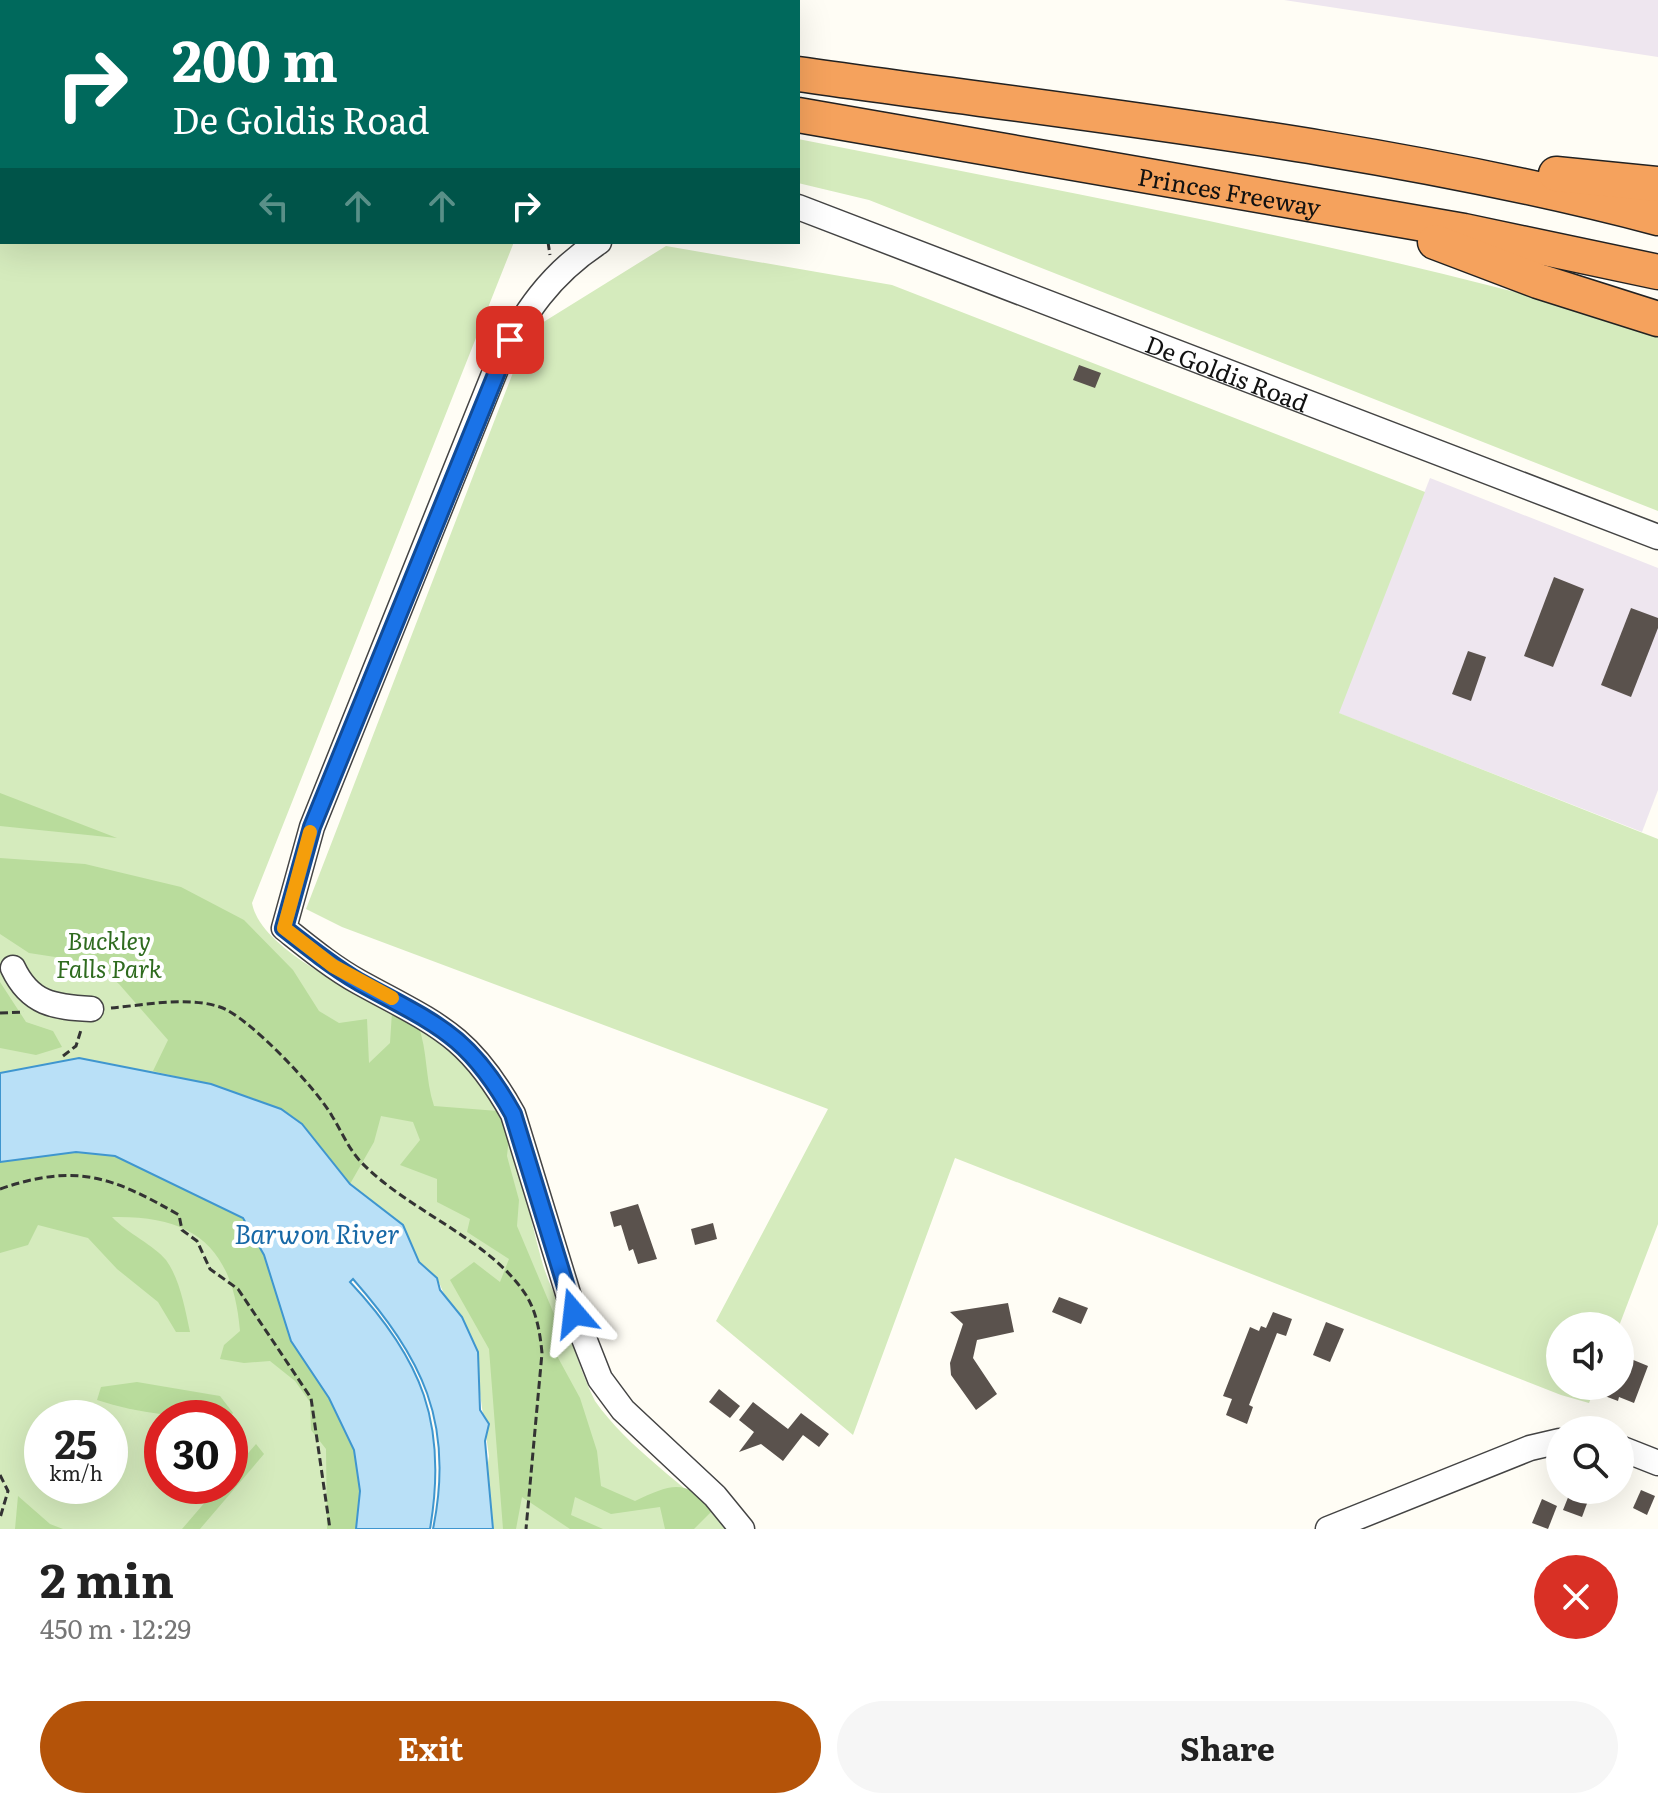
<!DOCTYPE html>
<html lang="en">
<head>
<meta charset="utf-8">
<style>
	body { margin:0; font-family:Literata,serif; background:#f6f6f6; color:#222; height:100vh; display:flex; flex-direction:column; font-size:30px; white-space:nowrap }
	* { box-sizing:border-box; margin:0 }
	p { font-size:26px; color:#767676 }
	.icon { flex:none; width:44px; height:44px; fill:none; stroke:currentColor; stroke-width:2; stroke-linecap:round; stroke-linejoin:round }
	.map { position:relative; height:1529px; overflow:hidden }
	.sheet { display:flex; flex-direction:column; background:#fff; flex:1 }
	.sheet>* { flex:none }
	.banner { position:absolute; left:0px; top:0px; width:800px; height:244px; box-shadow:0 8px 32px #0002; background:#00695c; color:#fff; overflow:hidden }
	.tools { position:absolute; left:1546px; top:1312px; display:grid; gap:16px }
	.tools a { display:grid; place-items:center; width:88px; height:88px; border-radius:50%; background:#fff; box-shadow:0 8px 32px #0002; font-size:40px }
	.speed { position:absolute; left:24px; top:1400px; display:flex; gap:16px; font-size:40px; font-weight:700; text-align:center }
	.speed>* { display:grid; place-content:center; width:104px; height:104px; border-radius:50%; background:#fff; box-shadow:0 8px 32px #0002; line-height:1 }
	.speed small { font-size:20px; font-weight:400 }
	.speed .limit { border:12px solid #d22; background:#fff; color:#111 }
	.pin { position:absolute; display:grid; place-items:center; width:68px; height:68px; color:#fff; margin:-34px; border-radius:16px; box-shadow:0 4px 12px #0006 }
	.me { position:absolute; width:88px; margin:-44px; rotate:343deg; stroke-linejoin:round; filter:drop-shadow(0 0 6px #0008) }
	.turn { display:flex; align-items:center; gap:28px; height:168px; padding:0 40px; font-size:36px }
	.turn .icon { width:104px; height:104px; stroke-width:2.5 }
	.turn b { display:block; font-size:56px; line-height:68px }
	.lanes { display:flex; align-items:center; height:76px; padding:0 40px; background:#0003; justify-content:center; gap:40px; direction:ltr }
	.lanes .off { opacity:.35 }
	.round { display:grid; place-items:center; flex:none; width:84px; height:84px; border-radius:42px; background:#f6f6f6 }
	.summary { display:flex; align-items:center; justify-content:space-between; height:136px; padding:0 40px }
	h1 { font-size:48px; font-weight:700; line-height:60px }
	.button { display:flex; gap:16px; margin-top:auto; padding:16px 40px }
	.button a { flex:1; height:92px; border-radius:48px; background:#b45309; color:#fff; font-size:32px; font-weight:700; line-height:92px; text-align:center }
	.button a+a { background:#f6f6f6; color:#222 }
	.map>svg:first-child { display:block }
	.industrial { fill:#eee6ef }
	.green { fill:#d5ebbd; fill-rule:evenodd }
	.forest { fill:#b9dc9c }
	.water { fill:#b9e0f7; stroke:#3f96cf; stroke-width:2 }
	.building { fill:#5a524d }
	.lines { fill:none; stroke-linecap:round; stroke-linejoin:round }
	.minor-casing { stroke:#444; stroke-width:27 }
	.highway-casing { stroke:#222; stroke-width:37 }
	.path { stroke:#333; stroke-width:3; stroke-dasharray:8 4; stroke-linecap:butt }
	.minor { stroke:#fff; stroke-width:24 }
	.highway { stroke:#f5a25d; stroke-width:34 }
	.route-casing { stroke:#114b97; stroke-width:20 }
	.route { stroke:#1a73e8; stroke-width:14 }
	.slow { stroke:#f59e0b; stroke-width:14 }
	.labels { text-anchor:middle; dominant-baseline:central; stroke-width:8; stroke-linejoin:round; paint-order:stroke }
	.street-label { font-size:24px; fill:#111; stroke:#fff }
	.park-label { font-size:24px; font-style:italic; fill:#2f6b1f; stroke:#fff }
	.water-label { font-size:26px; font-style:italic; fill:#1768a6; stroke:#fff }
</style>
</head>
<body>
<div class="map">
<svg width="1658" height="1529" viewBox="0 0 1658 1529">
	<rect width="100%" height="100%" fill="#fffdf5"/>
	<g class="industrial">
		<polygon points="1284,0 1658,0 1658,57"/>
		<polygon points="1430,478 1658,568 1658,790 1642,832 1338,713"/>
	</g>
	<g class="green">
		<path d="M0,26L2,242H514L252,903C263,962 406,1010 451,1048C512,1101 521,1185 541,1258C546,1278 556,1296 563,1315C573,1344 581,1373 595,1401C630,1451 686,1484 728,1529H493L487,1469L489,1456L476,1366L437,1278L419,1262L403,1225L350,1184L302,1124L211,1084L79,1058L0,1073Z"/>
		<path d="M798,139C1087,196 1375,249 1658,331V511L869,200L798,183Z"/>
		<polygon points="666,246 892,285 1425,492 1339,713 1658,839 1658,1224 1619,1326 1560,1326 1560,1386 1596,1386 1589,1403 1561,1395 955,1158 853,1435 716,1321 828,1109 342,927 306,909 529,331"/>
		<path d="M0,1162L264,1255L356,1529H0ZM42,1418H110V1486H42ZM162,1418H230V1486H162Z"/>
	</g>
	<g class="forest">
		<polygon points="0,793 117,838 0,826"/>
		<path d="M0,858L85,864L181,887L244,920L293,970L319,1011L339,1023L367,1019L369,1063L390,1043L392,1012L418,1025C428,1051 425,1079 434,1106L498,1111L509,1136L507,1156L519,1200L517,1226L554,1314L556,1354L580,1398L597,1451L601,1486L635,1501C671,1484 685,1478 714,1509L694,1529H665L660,1507L611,1514L575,1497L571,1515L603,1529H570L522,1497L516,1529H503L489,1349L450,1280L474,1262L500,1282L509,1259L467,1232L470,1219L437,1202V1179L400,1165L420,1140L413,1122L381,1116L374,1142L350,1184C333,1165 319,1144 303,1125C281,1100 187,1079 153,1071L168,1040L119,984L94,963L29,953L0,934Z"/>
		<polygon points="0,982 26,1022 53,1031 62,1047 36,1055 0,1048"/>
		<path d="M76,1152L115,1156L243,1218L264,1255L291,1341L329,1398L354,1450L360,1491L356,1529H327L326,1449L311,1430L310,1402L295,1381L270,1361L244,1363L220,1359L224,1345L240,1331C233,1248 195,1215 112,1217C127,1233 155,1246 166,1260C180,1279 185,1309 190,1332H176L158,1302L117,1269L88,1238L38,1225L28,1245L0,1253V1162Z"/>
		<path d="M137,1382L220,1396L233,1413L229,1418C184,1418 139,1414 97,1400L101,1387Z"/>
		<polygon points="256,1444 264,1454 200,1529 182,1529 219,1486 230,1486 230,1474"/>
		<polygon points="18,1496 50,1524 63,1529 15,1529"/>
	</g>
	<path class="water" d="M79,1058L211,1084L281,1109L302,1124L350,1184L403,1225L419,1262L437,1278L440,1290L462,1317L478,1352L480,1410L489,1424L485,1441L493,1529H433C455,1422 422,1358 353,1279L350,1282C422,1359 448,1424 430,1529H356L360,1491L354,1450L329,1398L291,1341L264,1255L243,1218L115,1156L76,1152L0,1162V1073Z"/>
	<g class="building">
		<polygon points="1079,365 1101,373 1095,388 1073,380"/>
		<polygon points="1554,577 1584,589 1553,667 1524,656"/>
		<polygon points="1631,608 1658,618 1658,628 1631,697 1601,685"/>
		<polygon points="1468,651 1486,657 1471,701 1452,694"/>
		<polygon points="638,1204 657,1259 638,1264 633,1249 629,1251 621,1225 614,1227 610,1212"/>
		<polygon points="713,1223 717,1239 695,1245 691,1229"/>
		<polygon points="1059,1297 1088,1308 1081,1324 1052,1312"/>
		<polygon points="1008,1303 1014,1332 977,1340 973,1358 997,1394 976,1410 951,1375 950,1363 963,1324 950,1312"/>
		<polygon points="1273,1312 1292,1319 1286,1336 1277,1333 1249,1405 1253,1407 1247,1424 1226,1415 1232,1399 1223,1396 1250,1327 1259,1331 1261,1326 1266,1328"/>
		<polygon points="1326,1322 1344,1329 1330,1362 1313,1355"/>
		<polygon points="1631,1359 1648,1366 1634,1403 1619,1397 1618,1401 1581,1387 1620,1386 1620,1364 1628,1367"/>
		<polygon points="719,1389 740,1406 730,1418 709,1402"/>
		<polygon points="753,1402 788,1429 801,1413 829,1434 819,1447 803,1435 783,1461 761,1444 739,1452 754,1432 739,1420"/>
		<polygon points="1571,1490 1592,1490 1582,1517 1563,1510"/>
		<polygon points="1641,1490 1655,1496 1647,1515 1633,1508"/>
		<polygon points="1542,1499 1557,1506 1548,1529 1532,1523"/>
	</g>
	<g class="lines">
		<defs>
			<g id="minor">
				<path id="s1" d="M798,207L1658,537"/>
				<path d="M599,242C550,274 524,313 498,364L312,827L284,928C308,947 332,967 359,982C435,1024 468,1033 513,1114L574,1313L600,1379L623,1410L715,1496L742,1529"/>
				<path d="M13,968C30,1004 54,1007 91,1009"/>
				<polyline points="1620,1448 1658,1463"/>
				<polyline points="1328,1529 1530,1448 1560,1441"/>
			</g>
			<g id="highway">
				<polyline points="269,0 284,2"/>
				<polyline points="0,8 2,8"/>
				<path d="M798,74C1086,115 1376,144 1658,218"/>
				<path id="s2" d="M798,115L1464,231L1658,272"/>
				<polyline points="1556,174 1658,184"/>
				<polyline points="1435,242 1538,281 1658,319"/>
			</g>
		</defs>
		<use href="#minor" class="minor-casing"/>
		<use href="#highway" class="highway-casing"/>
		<g class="path">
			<polyline points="0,134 2,134"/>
			<polyline points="548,242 550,255"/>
			<path d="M111,1008C145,1005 187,996 220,1007C248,1016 317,1089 332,1116C342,1132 348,1148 361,1162C408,1211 490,1239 526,1295C537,1313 540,1333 542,1353L526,1529"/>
			<polyline points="0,1013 24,1012"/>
			<polyline points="63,1056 76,1046 81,1030"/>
			<path d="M0,1189C76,1163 111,1176 179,1215L182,1230L197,1241L210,1269L238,1289L311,1398L330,1529"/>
			<polyline points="0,1475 8,1491 0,1518"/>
		</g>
		<use href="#minor" class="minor"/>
		<use href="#highway" class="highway"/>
	</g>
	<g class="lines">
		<defs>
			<path id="route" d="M510,340L312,827L284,928C308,947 332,966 359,982C435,1024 468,1033 513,1114L574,1313"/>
		</defs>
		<use href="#route" class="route-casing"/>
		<use href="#route" class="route"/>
		<polyline class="slow" points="310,832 284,928 333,966 392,998"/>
	</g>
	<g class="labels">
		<g class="street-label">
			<text stroke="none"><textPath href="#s2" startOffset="438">Princes Freeway</textPath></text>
			<text stroke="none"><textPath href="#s1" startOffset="460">De Goldis Road</textPath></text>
		</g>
		<g class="park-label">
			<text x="109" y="939">Buckley<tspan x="109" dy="28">Falls Park</tspan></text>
		</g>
		<g class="water-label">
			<text x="317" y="1232">Barwon River</text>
		</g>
	</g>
</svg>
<div class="tools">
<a><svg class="icon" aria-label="sound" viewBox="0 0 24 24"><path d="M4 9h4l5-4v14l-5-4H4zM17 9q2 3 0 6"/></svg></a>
<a><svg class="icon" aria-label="search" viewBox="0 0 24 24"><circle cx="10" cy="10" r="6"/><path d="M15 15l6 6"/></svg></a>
</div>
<div class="speed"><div>25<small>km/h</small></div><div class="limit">30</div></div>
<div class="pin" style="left:510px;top:340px;background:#d93025"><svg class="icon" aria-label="arrive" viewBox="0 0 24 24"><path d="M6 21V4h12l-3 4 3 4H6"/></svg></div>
<svg class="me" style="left:574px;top:1313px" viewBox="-20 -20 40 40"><path d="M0-17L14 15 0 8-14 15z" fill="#1a73e8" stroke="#fff" stroke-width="4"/></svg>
<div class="banner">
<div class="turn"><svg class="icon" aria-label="right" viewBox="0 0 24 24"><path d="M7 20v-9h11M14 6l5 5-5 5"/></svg><div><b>200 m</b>De Goldis Road</div></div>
<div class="lanes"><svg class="icon off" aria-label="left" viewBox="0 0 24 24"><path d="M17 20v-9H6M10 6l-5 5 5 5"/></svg><svg class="icon off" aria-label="ahead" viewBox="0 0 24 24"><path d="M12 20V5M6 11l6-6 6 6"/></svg><svg class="icon off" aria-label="ahead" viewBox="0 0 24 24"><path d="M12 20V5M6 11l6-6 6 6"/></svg><svg class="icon" aria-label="right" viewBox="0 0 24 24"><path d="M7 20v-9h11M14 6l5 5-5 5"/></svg></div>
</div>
</div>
<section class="sheet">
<div class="summary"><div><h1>2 min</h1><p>450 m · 12:29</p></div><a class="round" style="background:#d93025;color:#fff"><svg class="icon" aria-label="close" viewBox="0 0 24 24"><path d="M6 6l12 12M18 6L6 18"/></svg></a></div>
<div class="button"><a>Exit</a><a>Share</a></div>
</section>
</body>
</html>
